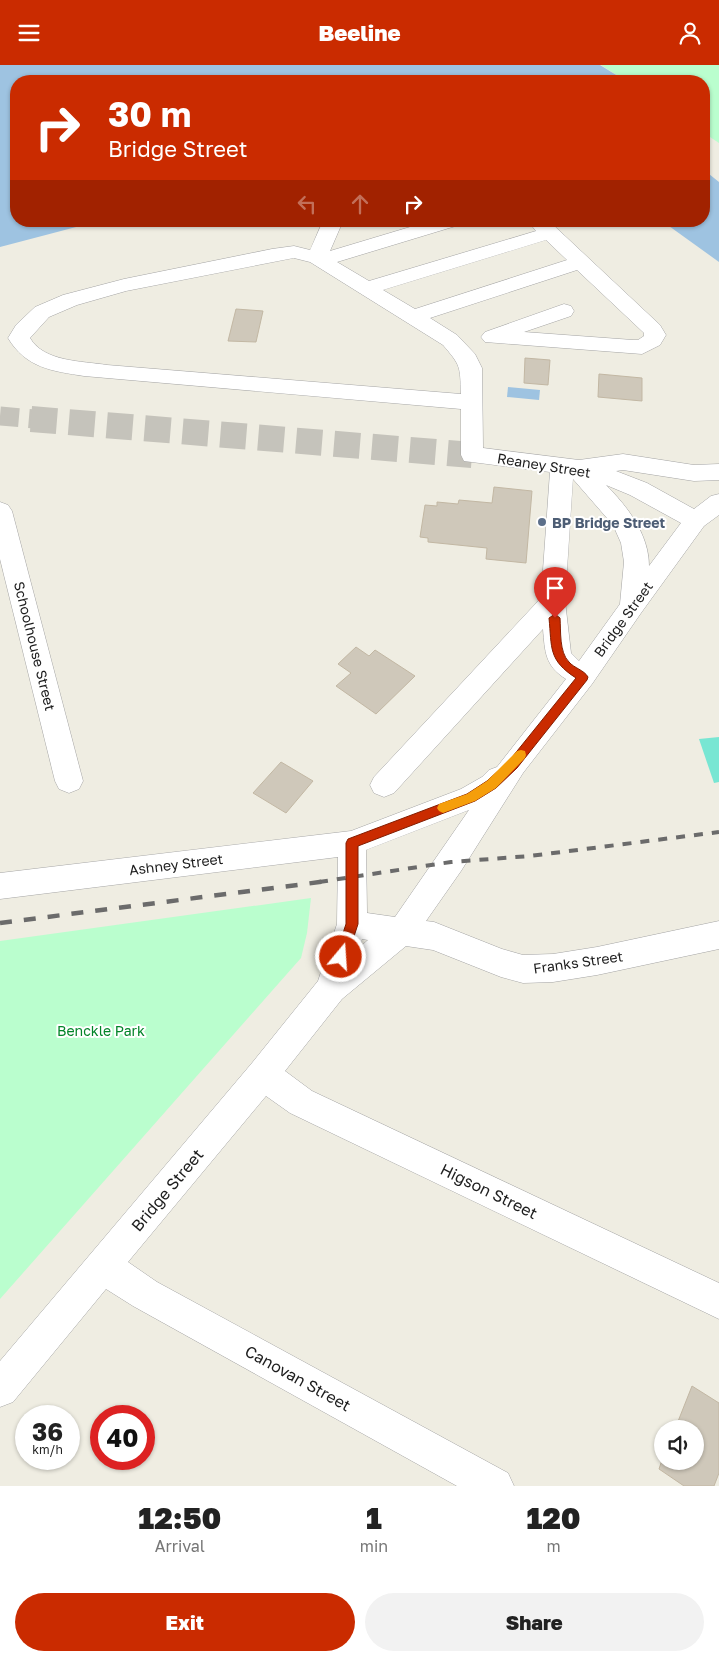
<!DOCTYPE html>
<html lang="en">
<head>
<meta charset="utf-8">
<style>
	body { margin:0; font-family:"Golos Text",sans-serif; background:#f2f2f2; color:#222; height:100vh; display:flex; flex-direction:column; font-size:19px; white-space:nowrap }
	* { box-sizing:border-box; margin:0 }
	p { font-size:16px; color:#767676 }
	.icon { flex:none; width:28px; height:28px; fill:none; stroke:currentColor; stroke-width:2; stroke-linecap:round; stroke-linejoin:round }
	.map { position:relative; height:1421px; overflow:hidden }
	.panel { display:flex; flex-direction:column; background:#fff; flex:1 }
	.panel>* { flex:none }
	.hud { position:absolute; left:10px; top:10px; width:700px; height:152px; border-radius:20px; box-shadow:0 1px 4px #0004; background:#ca2b00; color:#fff; overflow:hidden }
	.tools { position:absolute; left:654px; top:1355px; display:grid; gap:10px }
	.tools a { display:grid; place-items:center; width:50px; height:50px; border-radius:50%; background:#fff; box-shadow:0 1px 4px #0004; font-size:25px }
	.speed { position:absolute; left:15px; top:1340px; display:flex; gap:10px; font-size:25px; font-weight:700; text-align:center }
	.speed>* { display:grid; place-content:center; width:65px; height:65px; border-radius:50%; background:#fff; box-shadow:0 1px 4px #0004; line-height:1 }
	.speed small { font-size:12px; font-weight:400 }
	.speed .limit { border:8px solid #d22; background:#fff; color:#111 }
	.pin { position:absolute; display:grid; place-items:center; width:42px; height:42px; color:#fff; margin:-51px -21px; border-radius:50% 50% 50% 0; rotate:-45deg; box-shadow:0 0 5px #0007 }
	.pin .icon { rotate:45deg }
	.me { position:absolute; width:55px; margin:-28px; rotate:18deg; stroke-linejoin:round; filter:drop-shadow(0 0 4px #0008) }
	.turn { display:flex; align-items:center; gap:18px; height:105px; padding:0 15px; font-size:22px }
	.turn .icon { width:65px; height:65px; stroke-width:2.5 }
	.turn b { display:block; font-size:35px; line-height:42px }
	.lanes { display:flex; align-items:center; height:48px; padding:0 15px; background:#0003; justify-content:center; gap:25px; direction:ltr }
	.lanes .off { opacity:.35 }
	.eta { display:flex; justify-content:space-evenly; align-items:center; height:85px; text-align:center }
	.eta b { font-size:30px; font-weight:800; line-height:35px }
	.button { display:flex; gap:10px; margin-top:auto; padding:10px 15px }
	.button a { flex:1; height:58px; border-radius:30px; background:#ca2b00; color:#fff; font-size:20px; font-weight:800; line-height:58px; text-align:center }
	.button a+a { background:#f2f2f2; color:#222 }
	header { display:flex; justify-content:space-between; align-items:center; height:65px; padding:0 15px; background:#ca2b00; color:#fff; font-size:22px; font-weight:800 }
	.map>svg:first-child { display:block }
	.park { fill:#bafece }
	.pitch { fill:#78e6d3 }
	.water { fill:#9ec3e1 }
	.building { fill:#cfc8ba; stroke:#c2b7a3 }
	.lines { fill:none; stroke-linecap:round; stroke-linejoin:round }
	.minor-tunnel-far1 { stroke:#c5c3bb; stroke-width:19; stroke-dasharray:19 10; stroke-linecap:butt }
	.minor-tunnel { stroke:#c5c3bb; stroke-width:26; stroke-dasharray:26 12; stroke-linecap:butt }
	.minor-casing { stroke:#a4a4a4; stroke-width:1 }
	.minor { fill:#fff; fill-rule:evenodd }
	.rail-far1 { stroke:#6b6b6b; stroke-width:4; stroke-dasharray:9 9; stroke-linecap:butt }
	.rail { stroke:#6b6b6b; stroke-width:4.5; stroke-dasharray:12 12; stroke-linecap:butt }
	.route { fill:#ca2b00; stroke:#831c00 }
	.slow { fill:#f59e0b }
	.service-dot { fill:#5c6f8a; stroke:#fff; stroke-width:2 }
	.labels { text-anchor:middle; dominant-baseline:central; stroke-width:4; stroke-linejoin:round; paint-order:stroke }
	.street-label { font-size:14px; fill:#1d1d1d; stroke:#fff }
	.service-label { font-size:14px; font-weight:bold; fill:#4e5e75; stroke:#fff; text-anchor:start }
	.park-label { font-size:14px; fill:#028428; stroke:#fff }
	.near-street-label { font-size:16px; fill:#1d1d1d; stroke:#fff }
</style>
</head>
<body>
<header><svg class="icon" aria-label="menu" viewBox="0 0 24 24"><path d="M4 6h16M4 12h16M4 18h16"/></svg>Beeline<svg class="icon" aria-label="person" viewBox="0 0 24 24"><circle cx="12" cy="8" r="4"/><path d="M4 21q1-7 8-7t8 7"/></svg></header>
<div class="map">
<svg width="719" height="1421" viewBox="0 0 719 1421">
	<rect width="100%" height="100%" fill="#efede2"/>
	<g class="park">
		<polygon points="601,0 719,0 719,78 704,68 704,16 626,16"/>
		<polygon points="311,833 307,868 301,893 0,1234 0,876"/>
	</g>
	<polygon class="pitch" points="719,672 719,717 714,718 699,674"/>
	<g class="water">
		<polygon points="0,0 600,0 626,16 16,16 16,156 99,156 0,182"/>
		<polygon points="704,105 719,117 719,197 662,156 704,156"/>
		<polygon points="508,322 540,325 539,335 507,332"/>
	</g>
	<g class="building">
		<polygon points="236,244 263,246 256,277 228,276"/>
		<polygon points="525,293 550,295 548,320 524,318"/>
		<polygon points="599,309 642,313 642,336 598,332"/>
		<polygon points="494,422 532,426 526,498 486,494 487,483 428,477 428,473 420,472 425,440 437,441 437,437 458,439 459,435 492,438"/>
		<polygon points="356,582 369,591 375,585 415,611 376,649 336,621 351,608 338,599"/>
		<polygon points="281,697 313,716 286,748 253,728"/>
		<polygon points="692,1321 719,1338 719,1408 714,1421 684,1421 659,1404 662,1395 695,1396 695,1364 675,1364"/>
	</g>
	<g class="lines">
		<polyline class="minor-tunnel-far1" points="0,351 46,355"/>
		<polyline class="minor-tunnel" points="31,354 472,390"/>
		<defs>
			<g id="minor">
				<path d="M323,156H343L330,186L430,156H461L459,160L337,197L369,216L536,166L528,156H549L660,260L666,270L660,280L642,289L485,277L481,272L485,267L564,239L571,241L574,246L571,251L524,267L633,275H638L644,271V268L577,205L430,253L457,270L475,289L482,303L483,383L579,395L623,389L694,400L719,399V415L694,416L623,405L616,406L647,418L694,444L711,431L719,429V450L704,461L641,548L592,619L523,708L461,806L426,856L434,857L502,884L523,890L553,889L597,882L719,856V884L597,910L553,917L523,918L501,912L433,885L406,881L342,934L285,1006L312,1026L719,1218V1254L290,1048L266,1031L128,1197L157,1217L508,1408L514,1421H457L133,1241L106,1224L13,1337L0,1342V1296L252,998L318,916L337,859L338,792L0,834V808L351,766L461,724L482,712L489,705L497,702L566,614C545,601 545,587 543,564L394,728L384,732L374,728L370,720L374,712L541,533L550,407L464,396L461,390V344L84,311C52,306 26,303 8,273L16,260L35,242L63,230L124,214L272,184L294,181L310,185ZM546,175L567,195L415,244L383,225ZM294,193L310,197L443,280C461,301 460,301 461,329L107,300C82,296 44,297 30,273L49,252L77,240L126,226ZM573,414L613,460L621,478L624,497L620,539L579,596L571,588L565,536ZM606,420L630,430L681,458L649,501C649,469 627,441 606,420ZM469,745L395,852L367,848L366,785ZM362,874L368,875L360,882Z"/>
				<polygon points="0,437 8,440 12,446 83,716 79,724 69,728 59,724 55,716 0,494"/>
			</g>
		</defs>
		<use href="#minor" class="minor-casing"/>
		<use href="#minor" class="minor"/>
		<polyline class="rail-far1" points="319,817 451,797 530,791 719,767"/>
		<polyline class="rail" points="0,858 328,816"/>
	</g>
	<path class="route" d="M555,549L560,553C561,566 559,587 569,597C574,603 584,605 588,612L587,615L517,703L496,723L475,736L358,781V859L346,896L341,897L337,896L335,892L346,859V778L348,774L467,729L487,716L509,696L576,613C548,595 552,583 549,553Z"/>
	<polygon class="slow" points="521,685 525,686 526,690 525,693 496,723 475,736 443,748 439,746 437,743 439,739 467,729 487,716 517,686"/>
	<circle class="service-dot" cx="542" cy="457" r="5"/>
	<g class="labels">
		<g class="street-label">
			<text transform="translate(544 400) rotate(9)">Reaney Street</text>
			<text transform="translate(623 554) rotate(-54)">Bridge Street</text>
			<text transform="translate(35 581) rotate(76)">Schoolhouse Street</text>
			<text transform="translate(176 799) rotate(-7)">Ashney Street</text>
			<text transform="translate(578 897) rotate(-8)">Franks Street</text>
		</g>
		<g class="service-label">
			<text x="552" y="457">BP Bridge Street</text>
		</g>
		<g class="park-label">
			<text x="101" y="965">Benckle Park</text>
		</g>
		<g class="near-street-label">
			<text transform="translate(167 1125) rotate(-50)">Bridge Street</text>
			<text transform="translate(489 1126) rotate(26)">Higson Street</text>
			<text transform="translate(298 1313) rotate(29)">Canovan Street</text>
		</g>
	</g>
</svg>
<div class="tools">
<a><svg class="icon" aria-label="sound" viewBox="0 0 24 24"><path d="M4 9h4l5-4v14l-5-4H4zM17 9q2 3 0 6"/></svg></a>
</div>
<div class="speed"><div>36<small>km/h</small></div><div class="limit">40</div></div>
<div class="pin" style="left:555px;top:553px;background:#d93025"><svg class="icon" aria-label="arrive" viewBox="0 0 24 24"><path d="M6 21V4h12l-3 4 3 4H6"/></svg></div>
<svg class="me" style="left:341px;top:892px" viewBox="-20 -20 40 40"><circle r="17" fill="#ca2b00" stroke="#fff" stroke-width="3"/><path d="M0-11L8 9 0 5-8 9z" fill="#fff"/></svg>
<div class="hud">
<div class="turn"><svg class="icon" aria-label="right" viewBox="0 0 24 24"><path d="M7 20v-9h11M14 6l5 5-5 5"/></svg><div><b>30 m</b>Bridge Street</div></div>
<div class="lanes"><svg class="icon off" aria-label="left" viewBox="0 0 24 24"><path d="M17 20v-9H6M10 6l-5 5 5 5"/></svg><svg class="icon off" aria-label="ahead" viewBox="0 0 24 24"><path d="M12 20V5M6 11l6-6 6 6"/></svg><svg class="icon" aria-label="right" viewBox="0 0 24 24"><path d="M7 20v-9h11M14 6l5 5-5 5"/></svg></div>
</div>
</div>
<section class="panel">
<div class="eta">
<div><b>12:50</b><p>Arrival</p></div>
<div><b>1</b><p>min</p></div>
<div><b>120</b><p>m</p></div>
</div>
<div class="button"><a>Exit</a><a>Share</a></div>
</section>
</body>
</html>
